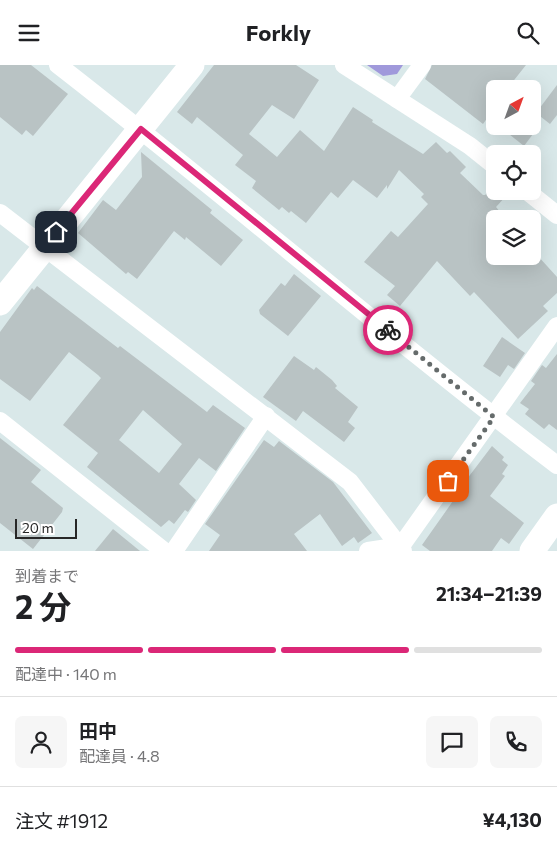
<!DOCTYPE html>
<html lang="ja">
<meta charset="utf-8">
<style>
:root{--surface:#fff;--page:#f6f6f6;--text:#202124;--muted:#757577;--line:#e0e0e0;--accent:#db2777}
body{margin:0;font-family:Commissioner,"Noto Sans JP",sans-serif;background:var(--page);color:var(--text);height:100vh;display:flex;flex-direction:column;font-size:19px;white-space:nowrap}
*{box-sizing:border-box;margin:0}
p{font-size:16px;color:var(--muted)}
.icon{flex:none;width:28px;height:28px;fill:none;stroke:currentColor;stroke-width:2;stroke-linecap:round;stroke-linejoin:round}
.map{position:relative;height:486px;overflow:hidden}
.panel{display:flex;flex-direction:column;background:var(--surface);flex:1}
.panel>*{flex:none}
.needle{width:32px;rotate:41deg}
.buttons{position:absolute;left:486px;top:15px;display:grid;gap:10px}
.buttons a{display:grid;place-items:center;width:55px;height:55px;border-radius:8px;background:var(--surface);box-shadow:0 5px 20px #0002;font-size:25px}
.scale{position:absolute;left:15px;bottom:12px;width:62px;box-sizing:border-box;padding-left:5px;border:2px solid #272727;border-top:0;font-size:14px;line-height:18px;white-space:nowrap;color:#272727;-webkit-text-stroke:4px #fff;paint-order:stroke}
.pin{position:absolute;display:grid;place-items:center;width:42px;height:42px;color:#fff;margin:-21px;border-radius:10px;box-shadow:0 2px 8px #0006}
.courier{position:absolute;display:grid;place-items:center;width:50px;height:50px;margin:-25px;border:4px solid #db2777;border-radius:50%;background:#fff;color:#222;box-shadow:0 1px 6px #0007}
.overview em{font-style:normal;font-weight:700}
.overview div{display:flex;flex-direction:column-reverse}
.overview{display:flex;align-items:center;justify-content:space-between;height:85px;padding:0 15px}
h1{font-size:32px;font-weight:700;line-height:38px}
.bar{display:grid;grid-template-columns:repeat(4,1fr);gap:8px 5px;align-content:center;height:60px;padding:0 15px}
.bar i{height:6px;border-radius:4px;background:var(--line)}
.bar .active{background:var(--accent)}
.bar p{grid-column:span 4}
.line{display:flex;align-items:center;gap:12px;padding:0 15px;border-top:1px solid var(--line)}
.line div{flex:1}
.round{display:grid;place-items:center;flex:none;width:52px;height:52px;border-radius:8px;background:var(--page)}
header{display:flex;justify-content:space-between;align-items:center;height:65px;padding:0 15px;background:var(--surface);font-size:22px;font-weight:700}
.map>svg:first-child{display:block}
.green{fill:#a099db}
.building{fill:#b9c3c4;fill-rule:evenodd}
.lines{fill:none;stroke-linecap:round;stroke-linejoin:round}
.street{stroke:#fff;stroke-width:18}
.secondary{stroke:#fff;stroke-width:25}
.done{stroke:#656b6b;stroke-width:5;stroke-dasharray:0 9}
.route{stroke:#db2777;stroke-width:6}
</style>
<header><svg class="icon" aria-label="menu" viewBox="0 0 24 24"><path d="M4 6h16M4 12h16M4 18h16"/></svg>Forkly<svg class="icon" aria-label="search" viewBox="0 0 24 24"><circle cx="10" cy="10" r="6"/><path d="M15 15l6 6"/></svg></header>
<div class="map">
<svg width="557" height="486" viewBox="0 0 557 486">
<rect width="100%" height="100%" fill="#d9e8e9"/>
<!-- green -->
<path class="green" d="M 367,0 L 403,0 L 397,9 L 383,11 Z"/>
<!-- building -->
<g class="building">
<path d="M 0,0 L 31,0 L 68,29 L 33,71 L 26,65 L 22,70 L 0,52 Z"/>
<path d="M 214,0 L 296,0 L 319,15 L 294,54 L 272,40 L 249,69 L 277,92 L 300,65 L 324,86 L 353,42 L 373,55 L 372,57 L 423,89 L 436,77 L 447,88 L 450,86 L 466,102 L 460,108 L 483,130 L 485,130 L 495,120 L 495,126 L 503,126 L 507,130 L 496,142 L 506,154 L 495,154 L 495,191 L 538,191 L 557,212 L 557,228 L 543,241 L 548,246 L 518,274 L 474,227 L 470,231 L 437,196 L 400,241 L 387,230 L 395,221 L 364,197 L 391,166 L 398,172 L 428,139 L 421,132 L 424,129 L 399,105 L 387,124 L 387,120 L 377,133 L 353,115 L 338,133 L 331,127 L 306,158 L 291,146 L 289,148 L 282,142 L 279,145 L 252,123 L 256,116 L 235,100 L 243,90 L 197,52 L 192,59 L 177,47 Z"/>
<path d="M 432,0 L 526,0 L 507,24 L 495,24 L 495,58 L 488,52 L 483,59 L 425,14 Z"/>
<path d="M 557,20 L 557,50 L 550,59 L 536,48 Z"/>
<path d="M 499,61 L 539,61 L 524,81 Z"/>
<path d="M 141,87 L 212,145 L 210,148 L 243,175 L 221,201 L 186,172 L 185,175 L 174,166 L 137,214 L 128,207 L 126,209 L 78,168 L 103,135 L 116,145 L 142,112 Z"/>
<path d="M 294,209 L 321,231 L 288,271 L 260,249 L 259,245 L 281,218 L 285,221 Z"/>
<path d="M 37,221 L 118,283 L 120,281 L 207,347 L 213,340 L 245,363 L 216,406 L 199,393 L 179,419 L 196,435 L 188,447 L 185,445 L 174,459 L 169,455 L 161,462 L 87,402 L 98,388 L 63,360 L 101,313 L 98,310 L 69,287 L 30,336 L 0,314 L 0,267 L 32,223 L 34,225 ZM 143,345 L 182,379 L 159,408 L 119,375 Z"/>
<path d="M 502,272 L 525,288 L 514,304 L 508,300 L 500,312 L 483,301 Z"/>
<path d="M 557,289 L 557,365 L 549,359 L 544,364 L 525,349 L 529,344 L 520,338 L 535,319 L 531,316 L 542,300 L 546,303 Z"/>
<path d="M 294,291 L 314,305 L 316,302 L 332,315 L 337,321 L 335,323 L 358,342 L 348,357 L 355,363 L 344,377 L 303,346 L 296,356 L 263,332 Z"/>
<path d="M 0,373 L 41,405 L 31,417 L 63,443 L 62,447 L 33,484 L 0,458 Z"/>
<path d="M 264,375 L 274,382 L 279,376 L 333,417 L 372,468 L 358,478 L 354,472 L 342,481 L 320,449 L 294,469 L 307,486 L 209,486 L 220,470 L 205,459 Z"/>
<path d="M 492,381 L 504,392 L 502,395 L 508,400 L 502,409 L 505,411 L 490,431 L 524,458 L 509,479 L 501,473 L 492,486 L 430,486 L 422,480 L 453,436 L 451,435 Z"/>
<path d="M 113,464 L 140,486 L 95,486 Z"/>
</g>
<g class="lines">
<!-- street -->
<g class="street">
<path d="M 58,0 C 227,131 387,271 557,400"/>
<path d="M 344,0 L 470,81 L 495,101"/>
<path d="M 397,34 L 422,0"/>
<path d="M 527,126 L 557,150"/>
<path d="M 0,148 L 350,417 L 403,486"/>
<path d="M 0,356 L 164,486"/>
<path d="M 174,486 L 266,351"/>
<path d="M 368,486 L 401,481 L 557,261"/>
</g>
<!-- secondary -->
<g class="secondary">
<path d="M 0,238 L 192,0"/>
<path d="M 532,486 L 557,451"/>
</g>
</g>
<g class="lines">
<!-- done -->
<path class="done" d="M 388,265 L 494,352 L 448,416"/>
<!-- route -->
<path class="route" d="M 56,167 L 141,64 L 388,265"/>
</g>
</svg>
<div class="buttons">
<a><svg class="needle" viewBox="-14 -14 28 28"><path d="M0-13l5 13h-10z" fill="#e53935"/><path d="M0 13l5-13h-10z" fill="#757577"/></svg></a>
<a><svg class="icon" aria-label="locate" viewBox="0 0 24 24"><circle cx="12" cy="12" r="6"/><path d="M12 2v4M12 18v4M2 12h4M18 12h4"/></svg></a>
<a><svg class="icon" aria-label="layers" viewBox="0 0 24 24"><path d="M12 4l9 5-9 5-9-5zM3 14l9 5 9-5"/></svg></a>
</div>
<div class="scale">20 m</div>
<div class="pin" style="left:448px;top:416px;background:#ea580c"><svg class="icon" aria-label="bag" viewBox="0 0 24 24"><path d="M5 8h14l-1 12H6zM9 8a3 3 0 0 1 6 0"/></svg></div>
<div class="pin" style="left:56px;top:167px;background:#1f2937"><svg class="icon" aria-label="home" viewBox="0 0 24 24"><path d="M3 11l9-7 9 7M6 9v11h12V9"/></svg></div>
<div class="courier" style="left:388px;top:265px"><svg class="icon" aria-label="bike" viewBox="0 0 24 24"><circle cx="6" cy="16" r="4"/><circle cx="18" cy="16" r="4"/><path d="M6 16l4-8h5l3 8M10 8l3 8H6M13 5h3"/></svg></div>
</div>
<section class="panel">
<div class="overview"><div><h1>2 分</h1><p>到着まで</p></div><em>21:34–21:39</em></div>
<div class="bar"><i class="active"></i><i class="active"></i><i class="active"></i><i></i><p>配達中 · 140 m</p></div>
<div class="line" style="height:90px"><a class="round"><svg class="icon" aria-label="person" viewBox="0 0 24 24"><circle cx="12" cy="8" r="4"/><path d="M4 21q1-7 8-7t8 7"/></svg></a><div><b>田中</b><p>配達員 · 4.8</p></div><a class="round"><svg class="icon" aria-label="chat" viewBox="0 0 24 24"><path d="M4 5h16v11H9l-5 4z"/></svg></a><a class="round"><svg class="icon" aria-label="phone" viewBox="0 0 24 24"><path d="M5 4h4l2 5-3 2q2 4 5 5l2-3 5 2v4C11 20 4 13 5 4z"/></svg></a></div>
<div class="line" style="height:65px"><div>注文 #1912</div><b>¥4,130</b></div>
</section>
